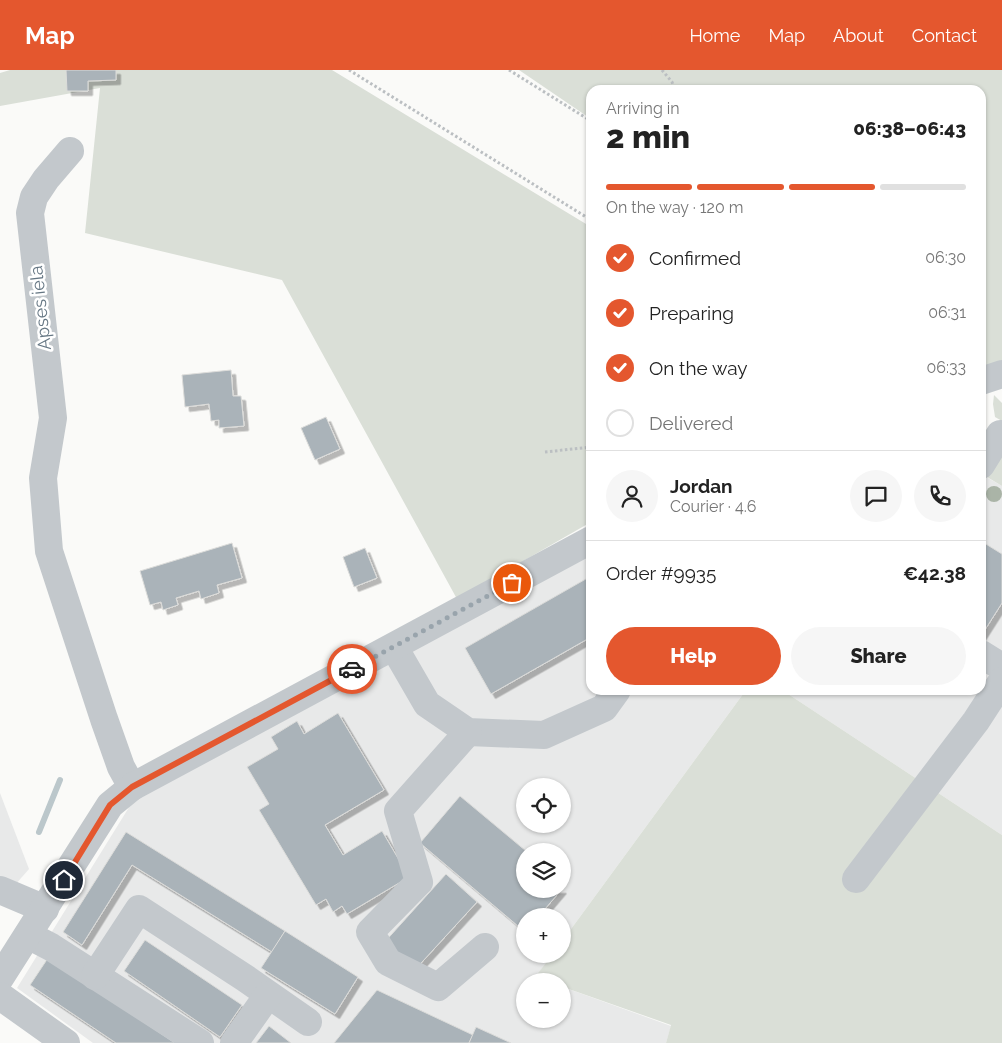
<!DOCTYPE html>
<meta charset="utf-8">
<style>
:root{--surface:#fff;--page:#f6f6f6;--text:#222;--muted:#767676;--line:#e0e0e0;--accent:#e4572e}
body{margin:0;font-family:Raleway,sans-serif;background:var(--page);color:var(--text);height:100vh;display:flex;flex-direction:column;font-size:19px;white-space:nowrap}
*{box-sizing:border-box;margin:0}
p{font-size:16px;color:var(--muted)}
.icon{flex:none;width:28px;height:28px;fill:none;stroke:currentColor;stroke-width:2;stroke-linecap:round;stroke-linejoin:round}
.map{position:relative;flex:1;overflow:hidden}
.side{position:absolute;left:586px;top:15px;width:400px;height:610px;display:flex;flex-direction:column;background:var(--surface);border-radius:15px;box-shadow:0 1px 4px #0004}
.side>*{flex:none}
.buttons{position:absolute;left:516px;top:708px;display:grid;gap:10px}
.buttons a{display:grid;place-items:center;width:55px;height:55px;border-radius:50%;background:var(--surface);box-shadow:0 1px 4px #0004;font-size:25px}
.pin{position:absolute;display:grid;place-items:center;width:42px;height:42px;color:#fff;margin:-21px;border:2px solid #fff;border-radius:50%;box-shadow:0 1px 5px #0007}
.courier{position:absolute;display:grid;place-items:center;width:50px;height:50px;margin:-25px;border:4px solid #e4572e;border-radius:50%;background:#fff;color:#222;box-shadow:0 1px 6px #0007}
.head em{font-style:normal;font-weight:800}
.head div{display:flex;flex-direction:column-reverse}
.head{display:flex;align-items:center;justify-content:space-between;height:85px;padding:0 20px}
h1{font-size:32px;font-weight:800;line-height:38px}
.bar{display:grid;grid-template-columns:repeat(4,1fr);gap:8px 5px;align-content:center;height:60px;padding:0 20px}
.bar i{height:6px;border-radius:4px;background:var(--line)}
.bar .current{background:var(--accent)}
.bar p{grid-column:span 4}
.line{display:flex;align-items:center;gap:12px;padding:0 20px;border-top:1px solid var(--line)}
.line div{flex:1}
.round{display:grid;place-items:center;flex:none;width:52px;height:52px;border-radius:26px;background:var(--page)}
ol{padding:0 20px;list-style:none}
li{display:flex;align-items:center;gap:15px;height:55px}
li p{margin-inline-start:auto}
li .icon{padding:5px;border-radius:50%;background:var(--accent);color:#fff;stroke-width:4}
li:last-child{color:var(--muted)}
li i{width:28px;height:28px;border:2px solid var(--line);border-radius:50%}
.action{display:flex;gap:10px;margin-top:auto;padding:10px 20px}
.action a{flex:1;height:58px;border-radius:30px;background:var(--accent);color:#fff;font-size:20px;font-weight:800;line-height:58px;text-align:center}
.action a+a{background:var(--page);color:var(--text)}
header{display:flex;align-items:center;gap:30px;box-sizing:border-box;height:70px;padding:0 25px;background:var(--accent);color:#fff}
header strong{font-size:24px}
nav{display:flex;gap:28px;margin-inline-start:auto;font-size:18px}
.map>svg:first-child{display:block}
.built{fill:#e8e9e9;fill-rule:evenodd}
.green{fill:#dadfd7}
.lines{fill:none;stroke-linecap:round;stroke-linejoin:round}
.stream{stroke:#bbc7cb;stroke-width:6}
.building{fill:#aab3b9;stroke:#dcdcda;filter:url(#shadow)}
.path{stroke:#bbbfc2;stroke-width:3;stroke-dasharray:2.5 2.5;stroke-linecap:butt}
.minor{stroke:#c3c8cc;stroke-width:28}
.tree{fill:#aab4a7}
.done{stroke:#99a4ac;stroke-width:5;stroke-dasharray:0 9}
.route{stroke:#e4572e;stroke-width:6}
.labels{text-anchor:middle;dominant-baseline:central;stroke-width:5;stroke-linejoin:round;paint-order:stroke}
.street-label{font-size:18px;fill:#657683;stroke:#fff}
</style>
<header>
<strong>Map</strong>
<nav><a>Home</a><a>Map</a><a>About</a><a>Contact</a></nav>
</header>
<div class="map">
<svg width="1002" height="973" viewBox="0 0 1002 973">
<defs>
<filter id="shadow"><feDropShadow dx="4.5" dy="4.5" stdDeviation="0" flood-color="#0004"/></filter>
</defs>
<rect width="100%" height="100%" fill="#fafaf8"/>
<!-- built -->
<g class="built">
<path d="M 981,404 L 1002,416 L 1002,765 L 782,620 L 981,620 Z"/>
<path d="M 591,483 L 591,620 L 746,620 L 563,870 L 562,846 L 525,846 L 525,884 L 553,884 L 536,907 L 547,911 L 525,911 L 525,949 L 562,949 L 563,917 L 671,956 L 666,973 L 93,973 L 17,918 L 136,726 ZM 525,716 L 562,716 L 562,754 L 525,754 ZM 525,781 L 562,781 L 562,819 L 525,819 Z"/>
<path d="M 0,723 L 29,799 L 0,832 Z"/>
</g>
<!-- green -->
<g class="green">
<path d="M 10,0 L 332,0 L 591,157 L 591,452 L 457,529 L 282,210 L 85,163 L 100,18 L 0,36 L 0,3 Z"/>
<path d="M 519,0 L 1002,0 L 1002,292 L 981,299 L 981,20 L 591,20 L 591,49 Z"/>
<path d="M 994,325 L 1002,333 L 1002,351 L 995,347 L 993,334 Z"/>
<path d="M 1002,381 L 1002,416 L 982,404 Z"/>
<path d="M 746,620 L 782,620 L 1002,765 L 1002,973 L 666,973 L 671,955 L 563,917 L 562,911 L 547,911 L 535,907 L 553,884 L 562,884 L 563,870 Z"/>
</g>
<g class="lines">
<!-- stream -->
<path class="stream" d="M 39,762 L 60,710"/>
</g>
<!-- building -->
<g class="building">
<path d="M 66,0 L 116,0 L 116,10 L 88,11 L 88,21 L 67,21 Z"/>
<path d="M 231,300 L 233,326 L 241,326 L 244,356 L 219,358 L 219,350 L 211,351 L 209,334 L 185,337 L 182,305 Z"/>
<path d="M 326,347 L 340,379 L 315,390 L 301,358 Z"/>
<path d="M 981,471 L 1002,484 L 1002,533 L 981,566 Z"/>
<path d="M 232,473 L 242,508 L 217,515 L 219,523 L 201,529 L 199,521 L 176,528 L 178,535 L 163,540 L 161,532 L 150,535 L 140,501 Z"/>
<path d="M 365,478 L 377,508 L 354,517 L 343,487 Z"/>
<path d="M 591,506 L 591,567 L 491,624 L 465,578 Z"/>
<path d="M 338,643 L 384,720 L 325,755 L 343,785 L 382,761 L 409,807 L 347,844 L 342,836 L 333,842 L 326,829 L 316,835 L 259,740 L 269,734 L 247,697 L 278,679 L 271,667 L 297,651 L 304,664 Z"/>
<path d="M 460,726 L 526,781 L 525,819 L 562,819 L 539,846 L 525,846 L 525,862 L 420,773 Z"/>
<path d="M 126,762 L 285,861 L 272,882 L 132,795 L 82,875 L 63,862 Z"/>
<path d="M 446,804 L 477,832 L 412,903 L 382,875 Z"/>
<path d="M 285,861 L 358,907 L 335,944 L 261,898 Z"/>
<path d="M 145,870 L 242,935 L 220,967 L 124,901 Z"/>
<path d="M 48,888 L 175,973 L 116,973 L 30,915 Z"/>
<path d="M 377,920 L 473,965 L 469,973 L 334,973 Z"/>
<path d="M 269,956 L 291,973 L 256,973 Z"/>
<path d="M 476,957 L 511,973 L 469,973 Z"/>
</g>
<g class="lines">
<!-- path -->
<g class="path">
<path d="M 349,0 L 591,150"/>
<path d="M 509,0 L 591,51"/>
<path d="M 662,0 L 672,12 L 675,20"/>
<path d="M 545,382 L 591,377"/>
</g>
<!-- minor -->
<g class="minor">
<path d="M 70,81 L 46,109 L 34,127 L 30,143 L 53,348 L 43,408 L 49,481 L 104,649 L 121,697 L 132,717"/>
<path d="M 981,311 L 1002,304"/>
<path d="M 981,395 L 1000,364"/>
<path d="M 394,577 L 427,634 L 468,662 L 544,665 L 604,638 L 617,620"/>
<path d="M 981,584 L 1002,597"/>
<path d="M 468,662 L 398,741 L 419,812 L 370,862 L 388,892 L 438,917 L 485,877"/>
<path d="M 856,809 L 976,651 L 1002,611"/>
<path d="M 0,820 L 45,839"/>
<path d="M 28,865 L 51,877 L 200,973"/>
<path d="M 95,906 L 139,839 L 245,908 L 308,952"/>
<path d="M 0,908 L 110,735 L 132,717 L 591,470"/>
<path d="M 0,926 L 66,973"/>
<path d="M 234,973 L 268,925"/>
</g>
</g>
<!-- trees -->
<circle class="tree" cx="994" cy="424" r="8"/>
<g class="lines">
<!-- done -->
<path class="done" d="M 352,599 L 512,513"/>
<!-- route -->
<path class="route" d="M 64,810 L 110,735 L 132,717 L 352,599"/>
</g>
<g class="labels">
<!-- street labels -->
<g class="street-label">
<text transform="translate(40 238) rotate(-96)">Apses iela</text>
</g>
</g>
</svg>
<div class="buttons">
<a><svg class="icon" aria-label="locate" viewBox="0 0 24 24"><circle cx="12" cy="12" r="6"/><path d="M12 2v4M12 18v4M2 12h4M18 12h4"/></svg></a>
<a><svg class="icon" aria-label="layers" viewBox="0 0 24 24"><path d="M12 4l9 5-9 5-9-5zM3 14l9 5 9-5"/></svg></a>
<a>+</a>
<a>−</a>
</div>
<div class="pin" style="left:512px;top:513px;background:#ea580c"><svg class="icon" aria-label="bag" viewBox="0 0 24 24"><path d="M5 8h14l-1 12H6zM9 8a3 3 0 0 1 6 0"/></svg></div>
<div class="pin" style="left:64px;top:810px;background:#1f2937"><svg class="icon" aria-label="home" viewBox="0 0 24 24"><path d="M3 11l9-7 9 7M6 9v11h12V9"/></svg></div>
<div class="courier" style="left:352px;top:599px"><svg class="icon" aria-label="car" viewBox="0 0 24 24"><path d="M5 17H2v-5l4-1 3-4h7l3 4 3 1v5h-3M9 17h6M6 11h13"/><circle cx="7" cy="17" r="2"/><circle cx="17" cy="17" r="2"/></svg></div>
<section class="side">
<div class="head"><div><h1>2 min</h1><p>Arriving in</p></div><em>06:38–06:43</em></div>
<div class="bar"><i class="current"></i><i class="current"></i><i class="current"></i><i></i><p>On the way · 120 m</p></div>
<ol>
<li><svg class="icon" aria-label="check" viewBox="0 0 24 24"><path d="M5 12l5 5 9-10"/></svg>Confirmed<p>06:30</p></li>
<li><svg class="icon" aria-label="check" viewBox="0 0 24 24"><path d="M5 12l5 5 9-10"/></svg>Preparing<p>06:31</p></li>
<li><svg class="icon" aria-label="check" viewBox="0 0 24 24"><path d="M5 12l5 5 9-10"/></svg>On the way<p>06:33</p></li>
<li><i></i>Delivered</li>
</ol>
<div class="line" style="height:90px"><a class="round"><svg class="icon" aria-label="person" viewBox="0 0 24 24"><circle cx="12" cy="8" r="4"/><path d="M4 21q1-7 8-7t8 7"/></svg></a><div><b>Jordan</b><p>Courier · 4.6</p></div><a class="round"><svg class="icon" aria-label="chat" viewBox="0 0 24 24"><path d="M4 5h16v11H9l-5 4z"/></svg></a><a class="round"><svg class="icon" aria-label="phone" viewBox="0 0 24 24"><path d="M5 4h4l2 5-3 2q2 4 5 5l2-3 5 2v4C11 20 4 13 5 4z"/></svg></a></div>
<div class="line" style="height:65px"><div>Order #9935</div><b>€42.38</b></div>
<div class="action"><a>Help</a><a>Share</a></div>
</section>
</div>
